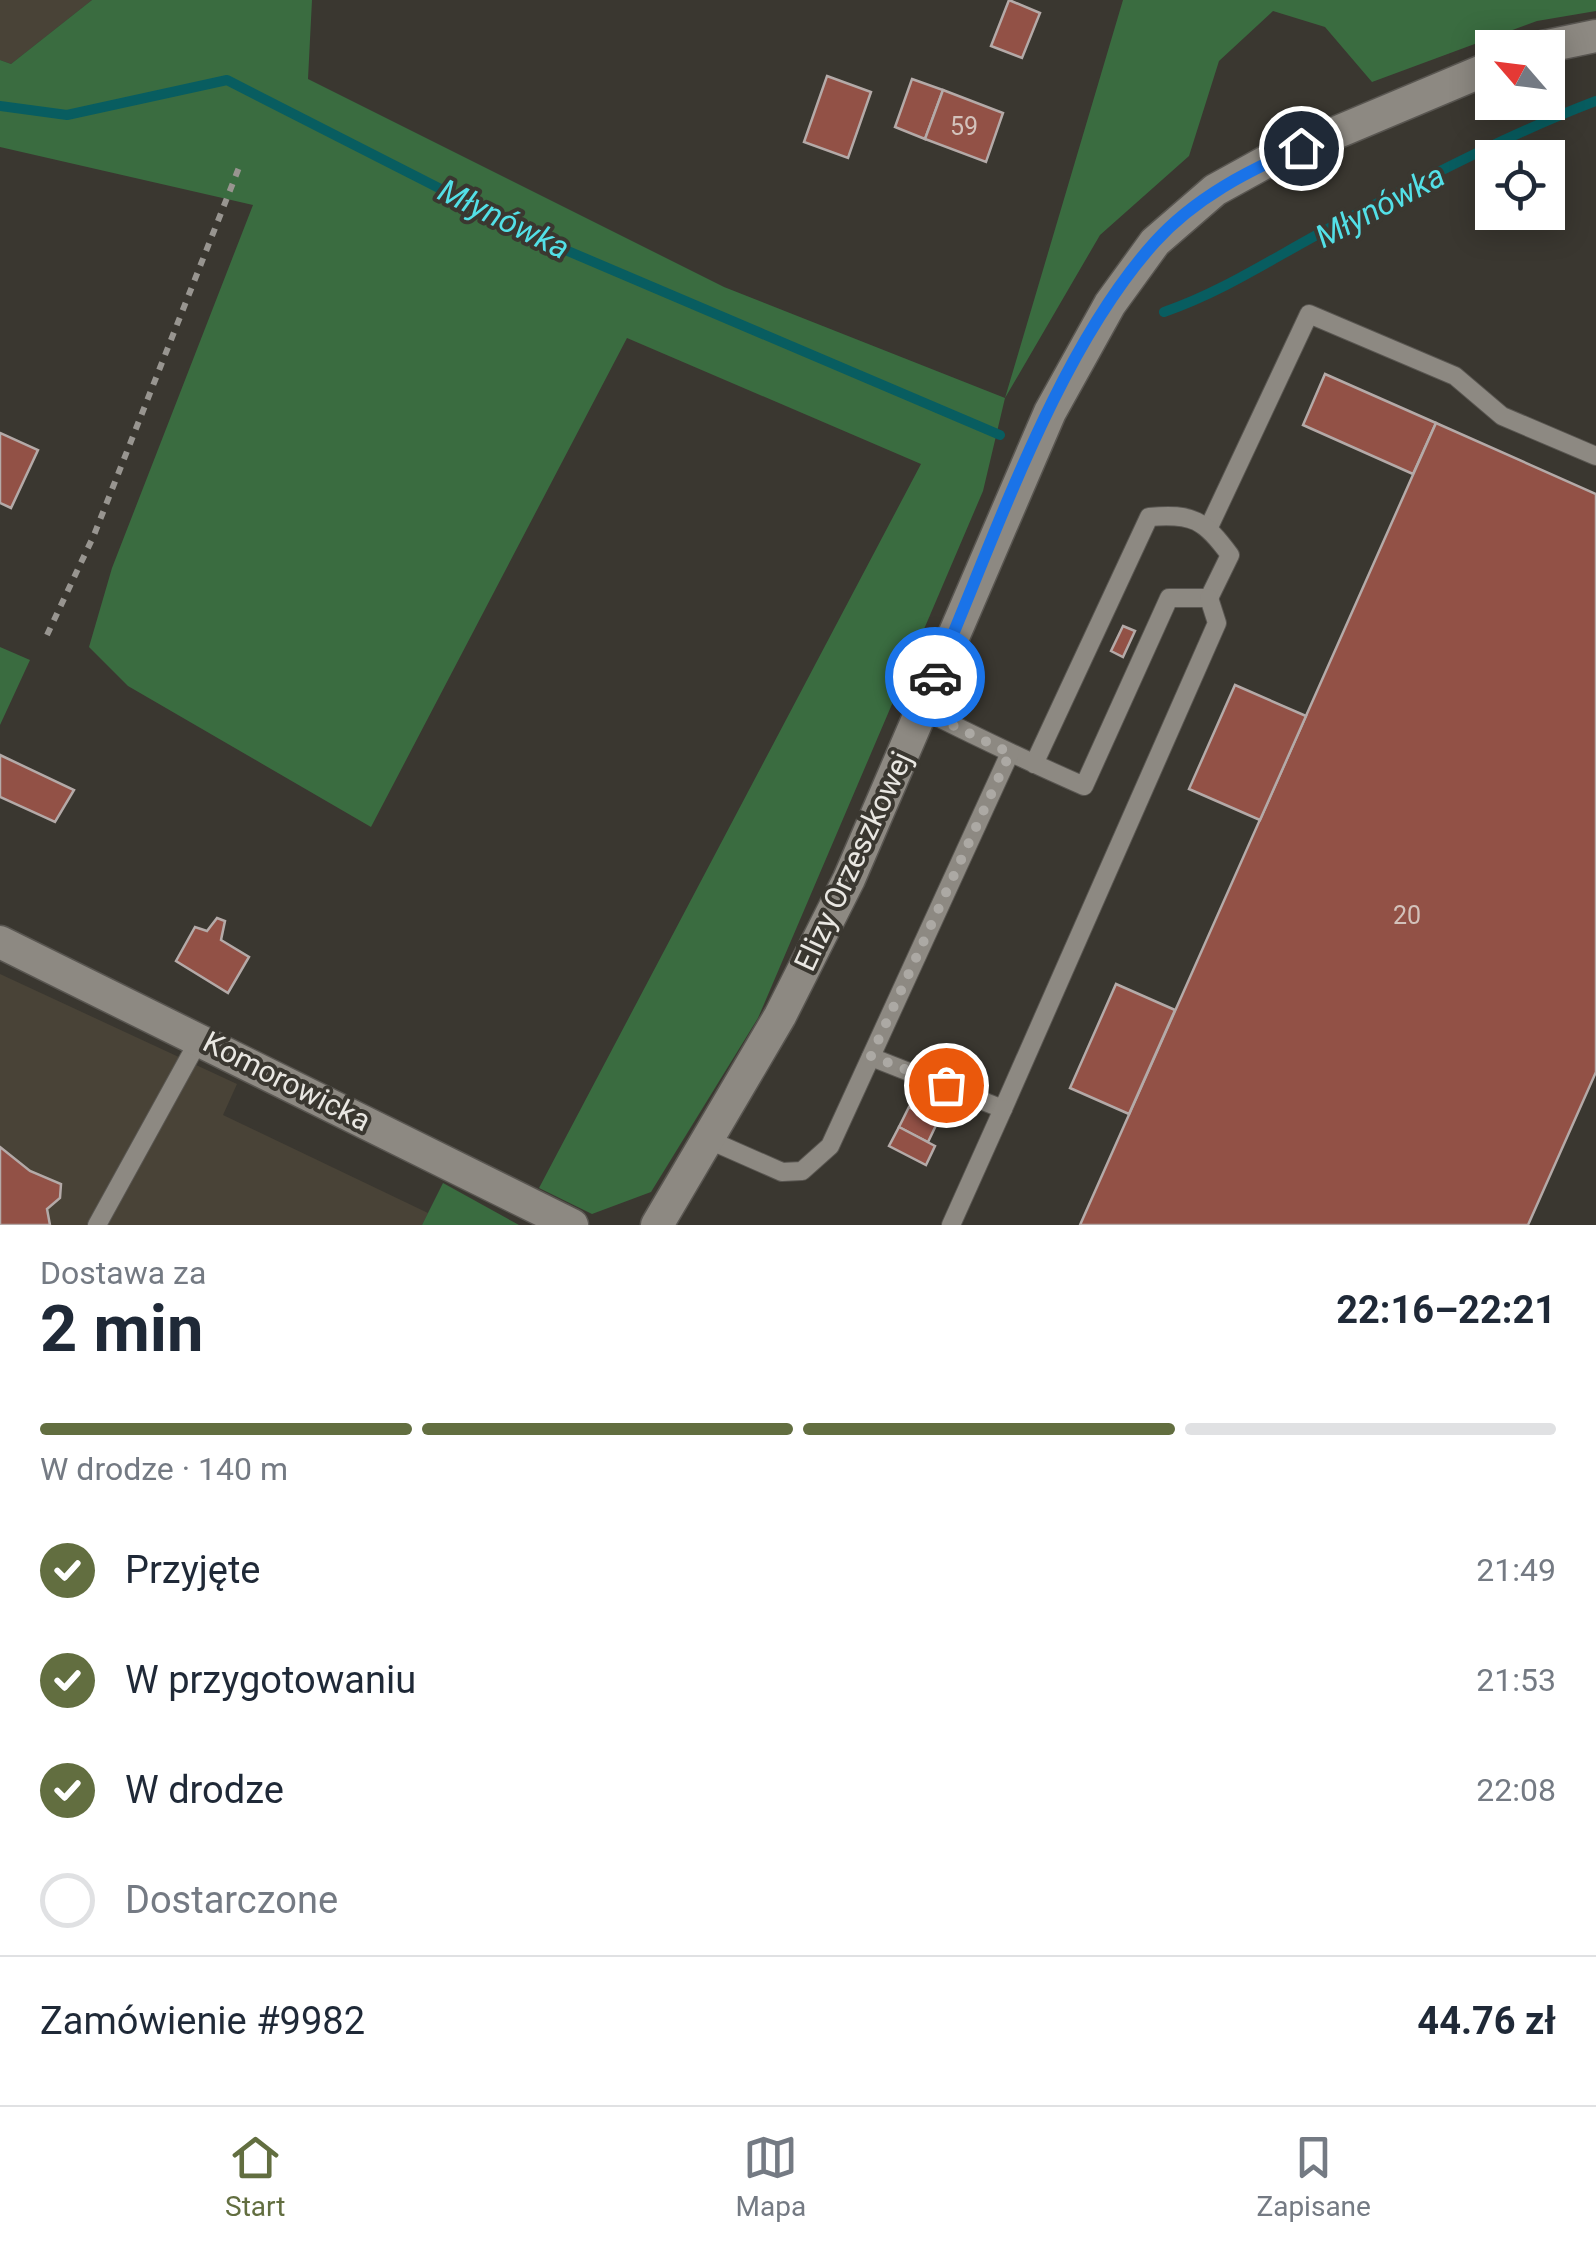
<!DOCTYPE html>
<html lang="pl">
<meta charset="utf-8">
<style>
:root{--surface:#fff;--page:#f2f2f3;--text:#1f2937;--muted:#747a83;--line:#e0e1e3;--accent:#626e40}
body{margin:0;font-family:Roboto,sans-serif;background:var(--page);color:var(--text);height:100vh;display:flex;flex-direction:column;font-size:38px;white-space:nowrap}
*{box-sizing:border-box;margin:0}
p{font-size:32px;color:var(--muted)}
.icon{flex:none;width:55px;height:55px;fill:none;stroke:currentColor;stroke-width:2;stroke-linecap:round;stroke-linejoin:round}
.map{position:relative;height:1225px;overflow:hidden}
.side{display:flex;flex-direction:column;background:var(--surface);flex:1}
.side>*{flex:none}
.needle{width:65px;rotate:298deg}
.controls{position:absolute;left:1475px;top:30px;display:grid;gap:20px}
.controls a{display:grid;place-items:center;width:90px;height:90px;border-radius:0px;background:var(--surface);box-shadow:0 5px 25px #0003;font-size:50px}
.pin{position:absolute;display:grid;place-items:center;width:85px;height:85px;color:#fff;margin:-42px;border:5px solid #fff;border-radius:50%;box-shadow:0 2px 10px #0007}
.courier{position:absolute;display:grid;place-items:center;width:100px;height:100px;margin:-50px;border:8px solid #1a73e8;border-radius:50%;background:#fff;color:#222;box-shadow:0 2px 12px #0007}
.overview em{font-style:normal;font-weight:700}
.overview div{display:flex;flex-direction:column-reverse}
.overview{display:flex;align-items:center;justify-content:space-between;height:170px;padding:0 40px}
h1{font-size:65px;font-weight:700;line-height:75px}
.bar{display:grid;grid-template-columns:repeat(4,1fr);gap:15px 10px;align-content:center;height:120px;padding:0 40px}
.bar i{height:12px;border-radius:8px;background:var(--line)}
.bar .selected{background:var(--accent)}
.bar p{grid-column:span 4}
.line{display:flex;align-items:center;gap:25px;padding:0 40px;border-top:2px solid var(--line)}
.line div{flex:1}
ol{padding:0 40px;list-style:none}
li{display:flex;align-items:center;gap:30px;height:110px}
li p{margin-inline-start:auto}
li .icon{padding:10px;border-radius:50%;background:var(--accent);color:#fff;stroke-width:4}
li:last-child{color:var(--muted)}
li i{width:55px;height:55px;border:5px solid var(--line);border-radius:50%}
.menu{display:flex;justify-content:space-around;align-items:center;height:140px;border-top:2px solid var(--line);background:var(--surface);font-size:28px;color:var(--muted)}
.menu a{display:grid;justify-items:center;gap:5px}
.menu .selected{color:var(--accent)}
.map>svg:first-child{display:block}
.built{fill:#494337}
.green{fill:#3a6c40}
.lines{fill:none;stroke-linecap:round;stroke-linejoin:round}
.stream{stroke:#085d60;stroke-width:10}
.building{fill:#925146;stroke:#b4aaa8;stroke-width:2.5}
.lane-casing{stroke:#595651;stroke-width:20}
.street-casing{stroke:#595651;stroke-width:35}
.path{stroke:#989590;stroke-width:6;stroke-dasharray:8 8;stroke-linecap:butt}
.lane{stroke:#8d8982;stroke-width:18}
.street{stroke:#8d8982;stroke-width:32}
.done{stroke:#aca9a4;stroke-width:10;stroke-dasharray:0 18}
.route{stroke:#1a73e8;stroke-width:12}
.labels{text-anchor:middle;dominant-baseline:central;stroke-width:8;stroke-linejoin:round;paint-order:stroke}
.number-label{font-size:25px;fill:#d3c2bb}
.street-label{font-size:30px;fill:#e9e7e2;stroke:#3a3730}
.water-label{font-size:32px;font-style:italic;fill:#53e0e7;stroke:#3a3730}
</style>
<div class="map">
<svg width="1596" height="1225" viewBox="0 0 1596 1225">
<rect width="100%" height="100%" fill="#3a3730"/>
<!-- built -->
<g class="built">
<path d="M 0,0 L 92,0 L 11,64 L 0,60 Z"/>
<path d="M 0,974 L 237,1084 L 223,1115 L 428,1213 L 422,1225 L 0,1225 Z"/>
</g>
<!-- green -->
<g class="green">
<path d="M 92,0 L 312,0 L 308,79 L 724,287 L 1005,398 L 1123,0 L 1596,0 L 1596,11 L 1537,21 L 1372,82 L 1325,27 L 1273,11 L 1219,61 L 1189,156 L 1100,235 L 1005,398 L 983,491 L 758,1018 L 651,1192 L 592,1214 L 539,1188 L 921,464 L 627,338 L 371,827 L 128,686 L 89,647 L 112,568 L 253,205 L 0,147 L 0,60 L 11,64 Z"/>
<path d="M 0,647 L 30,660 L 0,725 Z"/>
<path d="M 443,1183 L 519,1225 L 422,1225 Z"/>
</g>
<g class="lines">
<!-- stream -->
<g class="stream">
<path d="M 0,106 L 67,115 L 227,80 L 535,237 L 1000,435"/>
<path d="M 1164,312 C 1228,290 1282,252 1341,222 C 1424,179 1509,134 1596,101"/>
</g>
</g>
<!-- building -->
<g class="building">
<path d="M 1009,0 L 1040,13 L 1022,58 L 991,46 Z"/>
<path d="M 827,76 L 871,92 L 848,158 L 804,142 Z"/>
<path d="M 912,79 L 943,90 L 925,139 L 895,127 Z"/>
<path d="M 943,90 L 1003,113 L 986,162 L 925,139 Z"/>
<path d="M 1325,374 L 1436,423 L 1413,474 L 1303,425 Z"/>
<path d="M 1436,423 L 1596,494 L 1596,1072 L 1528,1225 L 1080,1225 Z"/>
<path d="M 0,433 L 38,450 L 11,508 L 0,503 Z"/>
<path d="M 1123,626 L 1135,631 L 1123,657 L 1111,651 Z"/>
<path d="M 1235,685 L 1306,716 L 1260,820 L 1189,789 Z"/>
<path d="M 0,755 L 74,790 L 55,822 L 0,797 Z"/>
<path d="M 217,918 L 225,921 L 221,940 L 249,957 L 228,993 L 176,961 L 195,927 L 207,931 Z"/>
<path d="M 1116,984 L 1175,1010 L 1129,1114 L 1070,1088 Z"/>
<path d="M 909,1107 L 938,1121 L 928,1142 L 899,1127 Z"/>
<path d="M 899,1127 L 935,1146 L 926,1165 L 889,1146 Z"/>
<path d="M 0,1147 L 30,1171 L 61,1184 L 60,1198 L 47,1209 L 50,1225 L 0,1225 Z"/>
</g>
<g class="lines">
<defs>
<g id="lane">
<path d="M 1209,527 L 1309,314 L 1455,376 L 1502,416 L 1596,456"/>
<path d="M 921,709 C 975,736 1029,762 1084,786 L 1169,598 L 1209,598 L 1230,555 C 1204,520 1193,513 1149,517 L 1034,764"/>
<path d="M 871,1057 L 1003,1109 L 1217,623 L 1209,598"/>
<path d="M 707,1139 L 782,1172 L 802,1171 L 830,1146 L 1010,753"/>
<path d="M 97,1225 L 200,1038"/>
<path d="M 951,1225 L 1003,1109"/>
</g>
<g id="street">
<path d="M 1538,48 L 1596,36"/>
<path d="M 0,942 L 572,1225"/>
<path d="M 657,1225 L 780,1016 L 849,879 L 1050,412 L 1110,304 L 1155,242 L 1215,190 L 1264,163 L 1492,67"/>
</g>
</defs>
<!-- lane casing -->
<use href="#lane" class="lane-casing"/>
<!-- street casing -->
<use href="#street" class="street-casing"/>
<!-- path -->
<path class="path" d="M 47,635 L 94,535 L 240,165"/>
<!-- lane -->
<use href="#lane" class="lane"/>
<!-- street -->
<use href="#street" class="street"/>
</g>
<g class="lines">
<!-- done -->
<path class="done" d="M 935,677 L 921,710 L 1010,753 L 871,1056 L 946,1085"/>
<!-- route -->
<path class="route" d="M 935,677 C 994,541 1055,353 1155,242 C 1195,198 1247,171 1301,148"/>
</g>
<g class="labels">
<!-- number labels -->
<g class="number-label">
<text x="964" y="126">59</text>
<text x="1407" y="915">20</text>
</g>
<!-- street labels -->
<g class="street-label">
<text transform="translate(853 861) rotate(-65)">Elizy Orzeszkowej</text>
<text transform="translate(287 1081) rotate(27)">Komorowicka</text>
</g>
<!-- water labels -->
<g class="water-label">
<text transform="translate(1380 206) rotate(-28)">Młynówka</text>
<text transform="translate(504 219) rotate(26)">Młynówka</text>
</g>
</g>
</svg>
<div class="controls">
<a><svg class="needle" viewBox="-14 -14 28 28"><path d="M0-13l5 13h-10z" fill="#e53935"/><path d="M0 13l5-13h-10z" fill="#747a83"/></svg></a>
<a><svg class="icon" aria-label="locate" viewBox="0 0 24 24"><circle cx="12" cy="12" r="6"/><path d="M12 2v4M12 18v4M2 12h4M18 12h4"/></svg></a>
</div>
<div class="pin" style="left:946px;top:1085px;background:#ea580c"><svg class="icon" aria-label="bag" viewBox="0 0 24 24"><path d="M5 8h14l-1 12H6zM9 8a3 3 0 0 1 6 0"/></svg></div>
<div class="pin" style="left:1301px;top:148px;background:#1f2937"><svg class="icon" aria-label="home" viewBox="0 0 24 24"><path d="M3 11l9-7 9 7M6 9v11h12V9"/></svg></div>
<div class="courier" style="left:935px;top:677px"><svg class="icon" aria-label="car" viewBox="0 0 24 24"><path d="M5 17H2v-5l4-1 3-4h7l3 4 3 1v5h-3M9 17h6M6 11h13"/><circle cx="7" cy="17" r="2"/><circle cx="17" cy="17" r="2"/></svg></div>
</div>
<section class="side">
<div class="overview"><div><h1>2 min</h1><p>Dostawa za</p></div><em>22:16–22:21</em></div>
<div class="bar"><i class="selected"></i><i class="selected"></i><i class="selected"></i><i></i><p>W drodze · 140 m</p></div>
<ol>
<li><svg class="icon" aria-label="check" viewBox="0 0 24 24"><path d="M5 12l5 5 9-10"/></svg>Przyjęte<p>21:49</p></li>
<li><svg class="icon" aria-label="check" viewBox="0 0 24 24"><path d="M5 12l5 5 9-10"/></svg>W przygotowaniu<p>21:53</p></li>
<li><svg class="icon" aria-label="check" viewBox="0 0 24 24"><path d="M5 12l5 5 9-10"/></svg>W drodze<p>22:08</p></li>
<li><i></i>Dostarczone</li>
</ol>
<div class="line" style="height:130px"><div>Zamówienie #9982</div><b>44.76 zł</b></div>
</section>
<nav class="menu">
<a class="selected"><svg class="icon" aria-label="home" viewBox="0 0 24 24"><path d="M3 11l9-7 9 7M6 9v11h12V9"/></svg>Start</a>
<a><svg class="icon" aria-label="map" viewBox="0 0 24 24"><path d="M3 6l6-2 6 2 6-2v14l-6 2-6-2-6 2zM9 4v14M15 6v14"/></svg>Mapa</a>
<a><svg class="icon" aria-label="saved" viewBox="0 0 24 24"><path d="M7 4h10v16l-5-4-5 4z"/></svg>Zapisane</a>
</nav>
